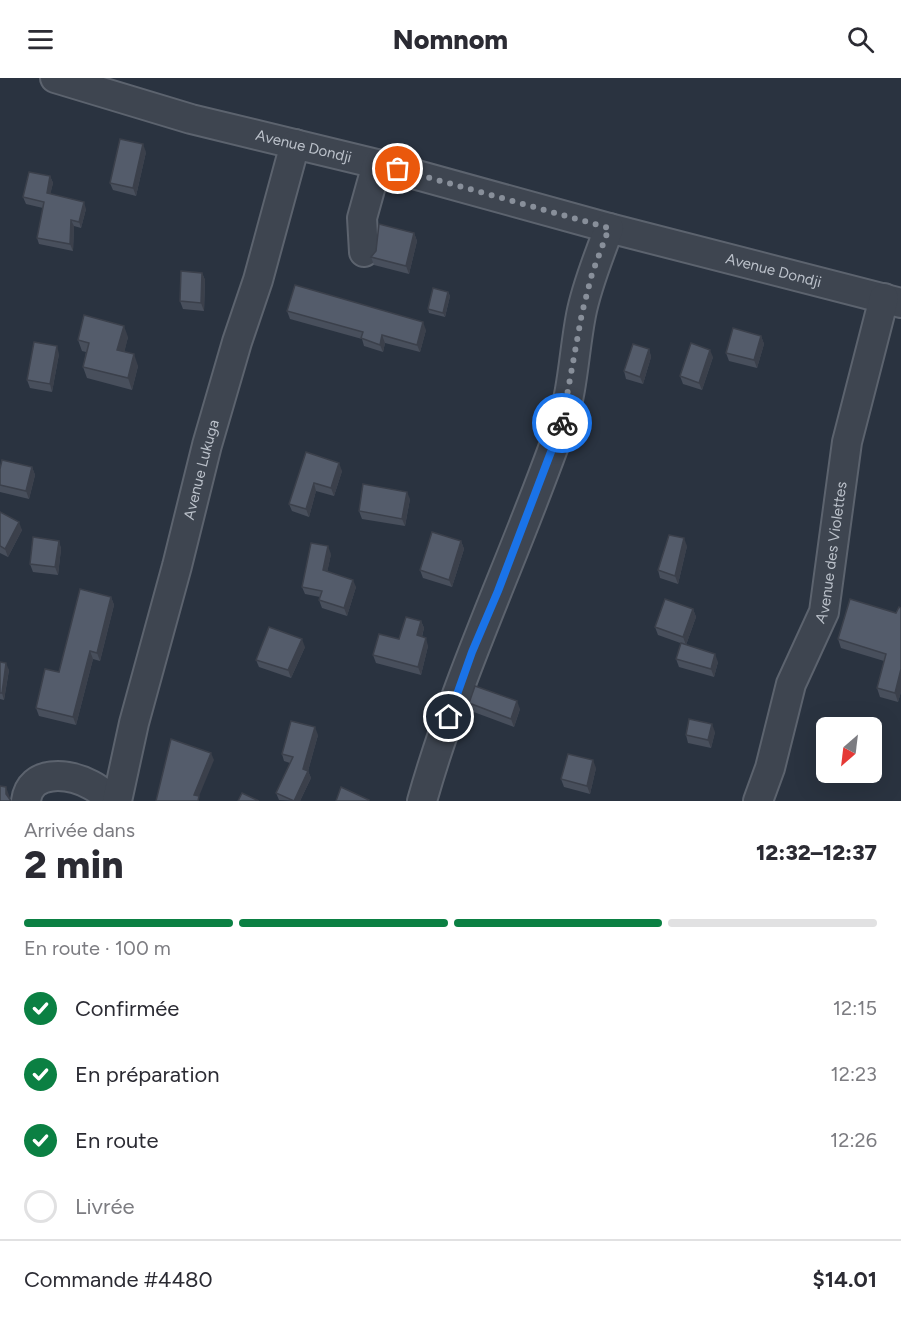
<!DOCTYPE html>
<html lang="fr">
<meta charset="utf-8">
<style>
:root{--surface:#fff;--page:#f7f7f7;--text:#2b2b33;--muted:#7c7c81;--line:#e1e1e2;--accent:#0b8043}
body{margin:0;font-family:Figtree,sans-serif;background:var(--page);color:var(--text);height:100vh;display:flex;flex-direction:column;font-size:22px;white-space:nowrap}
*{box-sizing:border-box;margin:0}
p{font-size:20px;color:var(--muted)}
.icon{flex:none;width:33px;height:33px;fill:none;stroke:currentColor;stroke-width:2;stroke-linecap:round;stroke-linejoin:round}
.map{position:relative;height:723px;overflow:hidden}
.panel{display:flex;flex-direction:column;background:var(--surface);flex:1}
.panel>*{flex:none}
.needle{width:39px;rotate:208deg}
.controls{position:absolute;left:816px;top:639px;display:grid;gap:12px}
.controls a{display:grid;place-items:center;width:66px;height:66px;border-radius:9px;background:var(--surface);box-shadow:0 6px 24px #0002;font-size:30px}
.pin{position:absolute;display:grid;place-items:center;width:51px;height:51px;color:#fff;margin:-26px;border:3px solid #fff;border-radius:50%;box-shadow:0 2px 6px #0007}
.courier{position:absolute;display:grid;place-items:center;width:60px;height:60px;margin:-30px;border:4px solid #1a73e8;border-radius:50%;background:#fff;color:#222;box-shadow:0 2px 8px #0007}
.summary em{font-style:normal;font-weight:800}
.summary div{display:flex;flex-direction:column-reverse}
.summary{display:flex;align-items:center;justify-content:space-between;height:102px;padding:0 24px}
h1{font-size:39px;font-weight:800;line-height:45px}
.bar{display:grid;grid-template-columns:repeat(4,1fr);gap:9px 6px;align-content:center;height:72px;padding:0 24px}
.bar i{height:8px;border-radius:4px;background:var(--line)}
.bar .current{background:var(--accent)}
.bar p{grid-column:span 4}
.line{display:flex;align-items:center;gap:15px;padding:0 24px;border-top:2px solid var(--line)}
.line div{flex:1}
ol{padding:0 24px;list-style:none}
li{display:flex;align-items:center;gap:18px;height:66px}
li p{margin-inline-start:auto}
li .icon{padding:6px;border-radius:50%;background:var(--accent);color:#fff;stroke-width:4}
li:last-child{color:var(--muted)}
li i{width:33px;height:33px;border:3px solid var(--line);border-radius:50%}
header{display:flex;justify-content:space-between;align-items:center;height:78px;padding:0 24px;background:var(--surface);font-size:27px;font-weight:800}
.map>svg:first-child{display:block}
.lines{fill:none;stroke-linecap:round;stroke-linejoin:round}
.minor-casing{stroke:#5c636e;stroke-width:32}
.minor{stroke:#3e4550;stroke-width:28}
.wall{fill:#484f5c}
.shaded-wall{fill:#3b404b}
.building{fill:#545c6b;stroke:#3b404b;stroke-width:1.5}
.done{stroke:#888f9a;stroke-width:6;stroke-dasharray:0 10.8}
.route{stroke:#1a73e8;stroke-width:8}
.labels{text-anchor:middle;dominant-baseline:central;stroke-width:4.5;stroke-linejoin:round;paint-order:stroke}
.street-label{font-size:15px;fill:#bbc1ca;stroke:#232a36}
</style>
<header><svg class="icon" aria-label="menu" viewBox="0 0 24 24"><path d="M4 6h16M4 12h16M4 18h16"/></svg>Nomnom<svg class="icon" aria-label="search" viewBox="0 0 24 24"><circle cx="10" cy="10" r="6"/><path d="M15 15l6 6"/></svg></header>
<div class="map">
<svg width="901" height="723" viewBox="0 0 901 723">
<rect width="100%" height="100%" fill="#2a3340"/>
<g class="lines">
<defs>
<g id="minor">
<path id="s1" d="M 55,0 L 191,41 L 377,86 L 609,150 L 901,225"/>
<path d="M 364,174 L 362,140 L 377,86"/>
<path d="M 26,723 C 30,691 68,695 91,707 C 99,711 107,718 114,723"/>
<path id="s2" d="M 117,723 L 134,645 L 177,488 L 207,367 L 237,264 L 258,202 L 295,66"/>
<path d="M 422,723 C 458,595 517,474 561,348 C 573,313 574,273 581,237 C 587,206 599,179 609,150"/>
<path id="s3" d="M 758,723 L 770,690 L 791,606 L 824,534 L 847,364 L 884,220"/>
</g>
</defs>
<!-- minor casing -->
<use href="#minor" class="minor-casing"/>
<!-- minor -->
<use href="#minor" class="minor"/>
</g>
<!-- wall -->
<g class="wall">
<path d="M 146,74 L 136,118 L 113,112 L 110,105 Z"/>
<path d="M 50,98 L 53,105 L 50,116 L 86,131 L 81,150 L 74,148 L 73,173 L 39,166 L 37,160 L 43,130 L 26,126 L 23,119 Z"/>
<path d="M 414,155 L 417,163 L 409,196 L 374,187 L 371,179 L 376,173 Z"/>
<path d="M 202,195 L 205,202 L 204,233 L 183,231 L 180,223 Z"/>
<path d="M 448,214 L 450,218 L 445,239 L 429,235 L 428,231 Z"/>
<path d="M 287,233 L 426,252 L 420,274 L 385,265 L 383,274 L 364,268 L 362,261 L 290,241 Z"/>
<path d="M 761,258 L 764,266 L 757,290 L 729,283 L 726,275 Z"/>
<path d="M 128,259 L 124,274 L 138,288 L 132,312 L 87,300 L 83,289 L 86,274 L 82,273 L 78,262 Z"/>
<path d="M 649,271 L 651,279 L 643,306 L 626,301 L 624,293 Z"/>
<path d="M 59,276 L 52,314 L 30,310 L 27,302 Z"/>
<path d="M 713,279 L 702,312 L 683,306 L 680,298 Z"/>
<path d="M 306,374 L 342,393 L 334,418 L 316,413 L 309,439 L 292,433 L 289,426 Z"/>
<path d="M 32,389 L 35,397 L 29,421 L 0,414 L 0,391 Z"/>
<path d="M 410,421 L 405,448 L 362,441 L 359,433 Z"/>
<path d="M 0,434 L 22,452 L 8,479 L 0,475 Z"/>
<path d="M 59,463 L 61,471 L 58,497 L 33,494 L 30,486 Z"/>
<path d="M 461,463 L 464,471 L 452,509 L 423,500 L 420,492 Z"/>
<path d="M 687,468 L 678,506 L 660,500 L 658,492 Z"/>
<path d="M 331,476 L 327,494 L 356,509 L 347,538 L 322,530 L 319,522 L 320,519 L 305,516 L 302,509 Z"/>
<path d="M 111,519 L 114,527 L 100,583 L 93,581 L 76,647 L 39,638 L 36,630 L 59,594 Z"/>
<path d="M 901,530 L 901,614 L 898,624 L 880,619 L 877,610 L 884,583 L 841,570 L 838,561 L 896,535 Z"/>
<path d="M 693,531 L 696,539 L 686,567 L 658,557 L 655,549 Z"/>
<path d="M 421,543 L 424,550 L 422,559 L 428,568 L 421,597 L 376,585 L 373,577 L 399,561 Z"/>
<path d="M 305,569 L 291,600 L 259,589 L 256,582 Z"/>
<path d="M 676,581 L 718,584 L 714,599 L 679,589 Z"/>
<path d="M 0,584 L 9,592 L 4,622 L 0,621 Z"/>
<path d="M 469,625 L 520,631 L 514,649 L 471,633 Z"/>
<path d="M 715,654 L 711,670 L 688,665 L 686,657 Z"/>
<path d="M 318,657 L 308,693 L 311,700 L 300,723 L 279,722 L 276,715 L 290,685 L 284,683 L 282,676 Z"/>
<path d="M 596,690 L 590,716 L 564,709 L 561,701 Z"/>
</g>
<!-- shaded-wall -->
<g class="shaded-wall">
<path d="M 143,66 L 146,74 L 136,118 L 133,110 Z"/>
<path d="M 50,98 L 53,105 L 49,122 L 47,115 Z"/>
<path d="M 84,124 L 86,131 L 81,150 L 79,144 Z"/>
<path d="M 71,142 L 74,148 L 73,173 L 70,166 Z"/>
<path d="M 414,155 L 417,163 L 409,196 L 406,188 Z"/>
<path d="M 202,195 L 205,202 L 204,233 L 201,225 Z"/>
<path d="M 448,214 L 450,218 L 445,239 L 443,235 Z"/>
<path d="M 423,244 L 426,252 L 420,274 L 417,267 Z"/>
<path d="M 124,248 L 128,259 L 122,284 L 117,272 Z"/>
<path d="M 382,257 L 385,265 L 383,274 L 380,267 Z"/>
<path d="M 761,258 L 764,266 L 757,290 L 754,282 Z"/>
<path d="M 57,268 L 59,276 L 52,314 L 50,306 Z"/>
<path d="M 649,271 L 651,279 L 643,306 L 640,299 Z"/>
<path d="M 710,272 L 713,279 L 702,312 L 699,305 Z"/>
<path d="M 134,276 L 138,288 L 132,312 L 128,300 Z"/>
<path d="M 339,385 L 342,393 L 334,418 L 331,410 Z"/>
<path d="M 32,389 L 35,397 L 29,421 L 26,413 Z"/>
<path d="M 314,405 L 316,413 L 309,439 L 306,431 Z"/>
<path d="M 407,414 L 410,421 L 405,448 L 402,441 Z"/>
<path d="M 19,444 L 22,452 L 8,479 L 5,471 Z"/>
<path d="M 684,460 L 687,468 L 678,506 L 675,498 Z"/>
<path d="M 59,463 L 61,471 L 58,497 L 55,489 Z"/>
<path d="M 461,463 L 464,471 L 452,509 L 449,502 Z"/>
<path d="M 328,468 L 331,476 L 326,500 L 323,492 Z"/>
<path d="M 353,502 L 356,509 L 347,538 L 344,530 Z"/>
<path d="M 111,519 L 114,527 L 100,583 L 97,575 Z"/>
<path d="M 693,531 L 696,539 L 686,567 L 683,559 Z"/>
<path d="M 421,543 L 424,550 L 420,565 L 417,557 Z"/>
<path d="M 426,560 L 428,568 L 421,597 L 418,589 Z"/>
<path d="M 302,561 L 305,569 L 291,600 L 288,592 Z"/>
<path d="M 90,573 L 93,581 L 76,647 L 73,639 Z"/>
<path d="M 715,576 L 718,584 L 714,599 L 711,591 Z"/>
<path d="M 6,585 L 9,592 L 4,622 L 2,615 Z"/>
<path d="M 901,591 L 901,614 L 898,624 L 895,615 Z"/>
<path d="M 517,623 L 520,631 L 514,649 L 511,641 Z"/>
<path d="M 712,646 L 715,654 L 711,670 L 708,662 Z"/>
<path d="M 315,649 L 318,657 L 308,693 L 311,700 L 300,723 L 294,723 Z"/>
<path d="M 211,675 L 214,682 L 197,723 L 194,717 Z"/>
<path d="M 593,682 L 596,690 L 590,716 L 587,708 Z"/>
<path d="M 6,709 L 10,720 L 10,723 L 6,716 Z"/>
</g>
<!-- building -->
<g class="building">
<path d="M 120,61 L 143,66 L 133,110 L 110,105 Z"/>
<path d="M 29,94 L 50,98 L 47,115 L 84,124 L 79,144 L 71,142 L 70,166 L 37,160 L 44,124 L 23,119 Z"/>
<path d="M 379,146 L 414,155 L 406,188 L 371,179 L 376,173 Z"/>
<path d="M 181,193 L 202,195 L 201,225 L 180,223 Z"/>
<path d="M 295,207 L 423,244 L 417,267 L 382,257 L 380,267 L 361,260 L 363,254 L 287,233 Z"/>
<path d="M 433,210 L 448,214 L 443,235 L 428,231 Z"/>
<path d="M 84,237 L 124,248 L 117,272 L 134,276 L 128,300 L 83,289 L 89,265 L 78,262 Z"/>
<path d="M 733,250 L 761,258 L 754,282 L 726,275 Z"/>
<path d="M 34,264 L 57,268 L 50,306 L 27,302 Z"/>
<path d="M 691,265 L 710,272 L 699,305 L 680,298 Z"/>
<path d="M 633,266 L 649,271 L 640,299 L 624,293 Z"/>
<path d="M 306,374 L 339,385 L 331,410 L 314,405 L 306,431 L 289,426 Z"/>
<path d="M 2,382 L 32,389 L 26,413 L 0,407 L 0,391 Z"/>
<path d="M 363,406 L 407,414 L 402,441 L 359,433 Z"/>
<path d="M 0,434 L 19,444 L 5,471 L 0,468 Z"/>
<path d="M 432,454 L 461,463 L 449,502 L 420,492 Z"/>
<path d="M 669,457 L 684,460 L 675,498 L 658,492 Z"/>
<path d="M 33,459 L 59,463 L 55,489 L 30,486 Z"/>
<path d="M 311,465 L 328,468 L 323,492 L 353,502 L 344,530 L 319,522 L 322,513 L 302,509 Z"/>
<path d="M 80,511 L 111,519 L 97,575 L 90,573 L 73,639 L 36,630 L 45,591 L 59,594 Z"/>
<path d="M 665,521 L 693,531 L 683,559 L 655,549 Z"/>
<path d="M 850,521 L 896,535 L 899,529 L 901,530 L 901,591 L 895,615 L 877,610 L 886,576 L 838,561 Z"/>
<path d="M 406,539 L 421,543 L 417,557 L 426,560 L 418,589 L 373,577 L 379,556 L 399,561 Z"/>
<path d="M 269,549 L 302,561 L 288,592 L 256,582 Z"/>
<path d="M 681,565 L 715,576 L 711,591 L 676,581 Z"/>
<path d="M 0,584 L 6,585 L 2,615 L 0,615 Z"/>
<path d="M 475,608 L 517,623 L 511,641 L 469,625 Z"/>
<path d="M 689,641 L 712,646 L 708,662 L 686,657 Z"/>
<path d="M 291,643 L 315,649 L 303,691 L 308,693 L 294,723 L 276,715 L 293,679 L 282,676 Z"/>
<path d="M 171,661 L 211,675 L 194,717 L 199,718 L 198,723 L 156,723 Z"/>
<path d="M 568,676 L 593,682 L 587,708 L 561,701 Z"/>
<path d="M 0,708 L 6,709 L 6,716 L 11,723 L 0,723 Z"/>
<path d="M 341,709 L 369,722 L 368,723 L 336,723 Z"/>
<path d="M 242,715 L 259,723 L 238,723 Z"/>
</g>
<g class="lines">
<!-- done -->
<path class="done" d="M 398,91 L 609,150 L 592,196 L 582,235 L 562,345"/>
<!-- route -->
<path class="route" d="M 449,639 L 472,574 L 498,513 L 562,345"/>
</g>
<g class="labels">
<!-- street labels -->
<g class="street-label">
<text stroke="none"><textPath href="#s1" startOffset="258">Avenue Dondji</textPath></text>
<text stroke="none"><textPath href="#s1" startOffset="744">Avenue Dondji</textPath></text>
<text stroke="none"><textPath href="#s2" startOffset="342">Avenue Lukuga</textPath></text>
<text stroke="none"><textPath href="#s3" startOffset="261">Avenue des Violettes</textPath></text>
</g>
</g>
</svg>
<div class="controls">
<a><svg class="needle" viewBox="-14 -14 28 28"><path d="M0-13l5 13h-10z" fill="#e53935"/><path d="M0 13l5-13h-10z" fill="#7c7c81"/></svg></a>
</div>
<div class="pin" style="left:398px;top:91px;background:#ea580c"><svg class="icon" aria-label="bag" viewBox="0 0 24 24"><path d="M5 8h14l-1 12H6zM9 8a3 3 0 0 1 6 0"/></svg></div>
<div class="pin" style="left:449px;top:639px;background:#1f2937"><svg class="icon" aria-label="home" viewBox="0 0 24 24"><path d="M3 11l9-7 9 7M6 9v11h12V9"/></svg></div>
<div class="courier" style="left:562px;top:345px"><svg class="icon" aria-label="bike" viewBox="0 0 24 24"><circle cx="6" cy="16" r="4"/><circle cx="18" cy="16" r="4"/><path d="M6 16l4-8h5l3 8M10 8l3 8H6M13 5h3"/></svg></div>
</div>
<section class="panel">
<div class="summary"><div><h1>2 min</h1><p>Arrivée dans</p></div><em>12:32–12:37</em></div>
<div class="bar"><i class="current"></i><i class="current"></i><i class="current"></i><i></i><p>En route · 100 m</p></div>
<ol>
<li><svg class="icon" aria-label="check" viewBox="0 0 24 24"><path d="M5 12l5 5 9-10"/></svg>Confirmée<p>12:15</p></li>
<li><svg class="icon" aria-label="check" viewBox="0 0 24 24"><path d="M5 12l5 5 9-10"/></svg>En préparation<p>12:23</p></li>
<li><svg class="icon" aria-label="check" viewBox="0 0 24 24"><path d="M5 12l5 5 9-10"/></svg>En route<p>12:26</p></li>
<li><i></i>Livrée</li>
</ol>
<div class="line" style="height:78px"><div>Commande #4480</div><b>$14.01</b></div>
</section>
